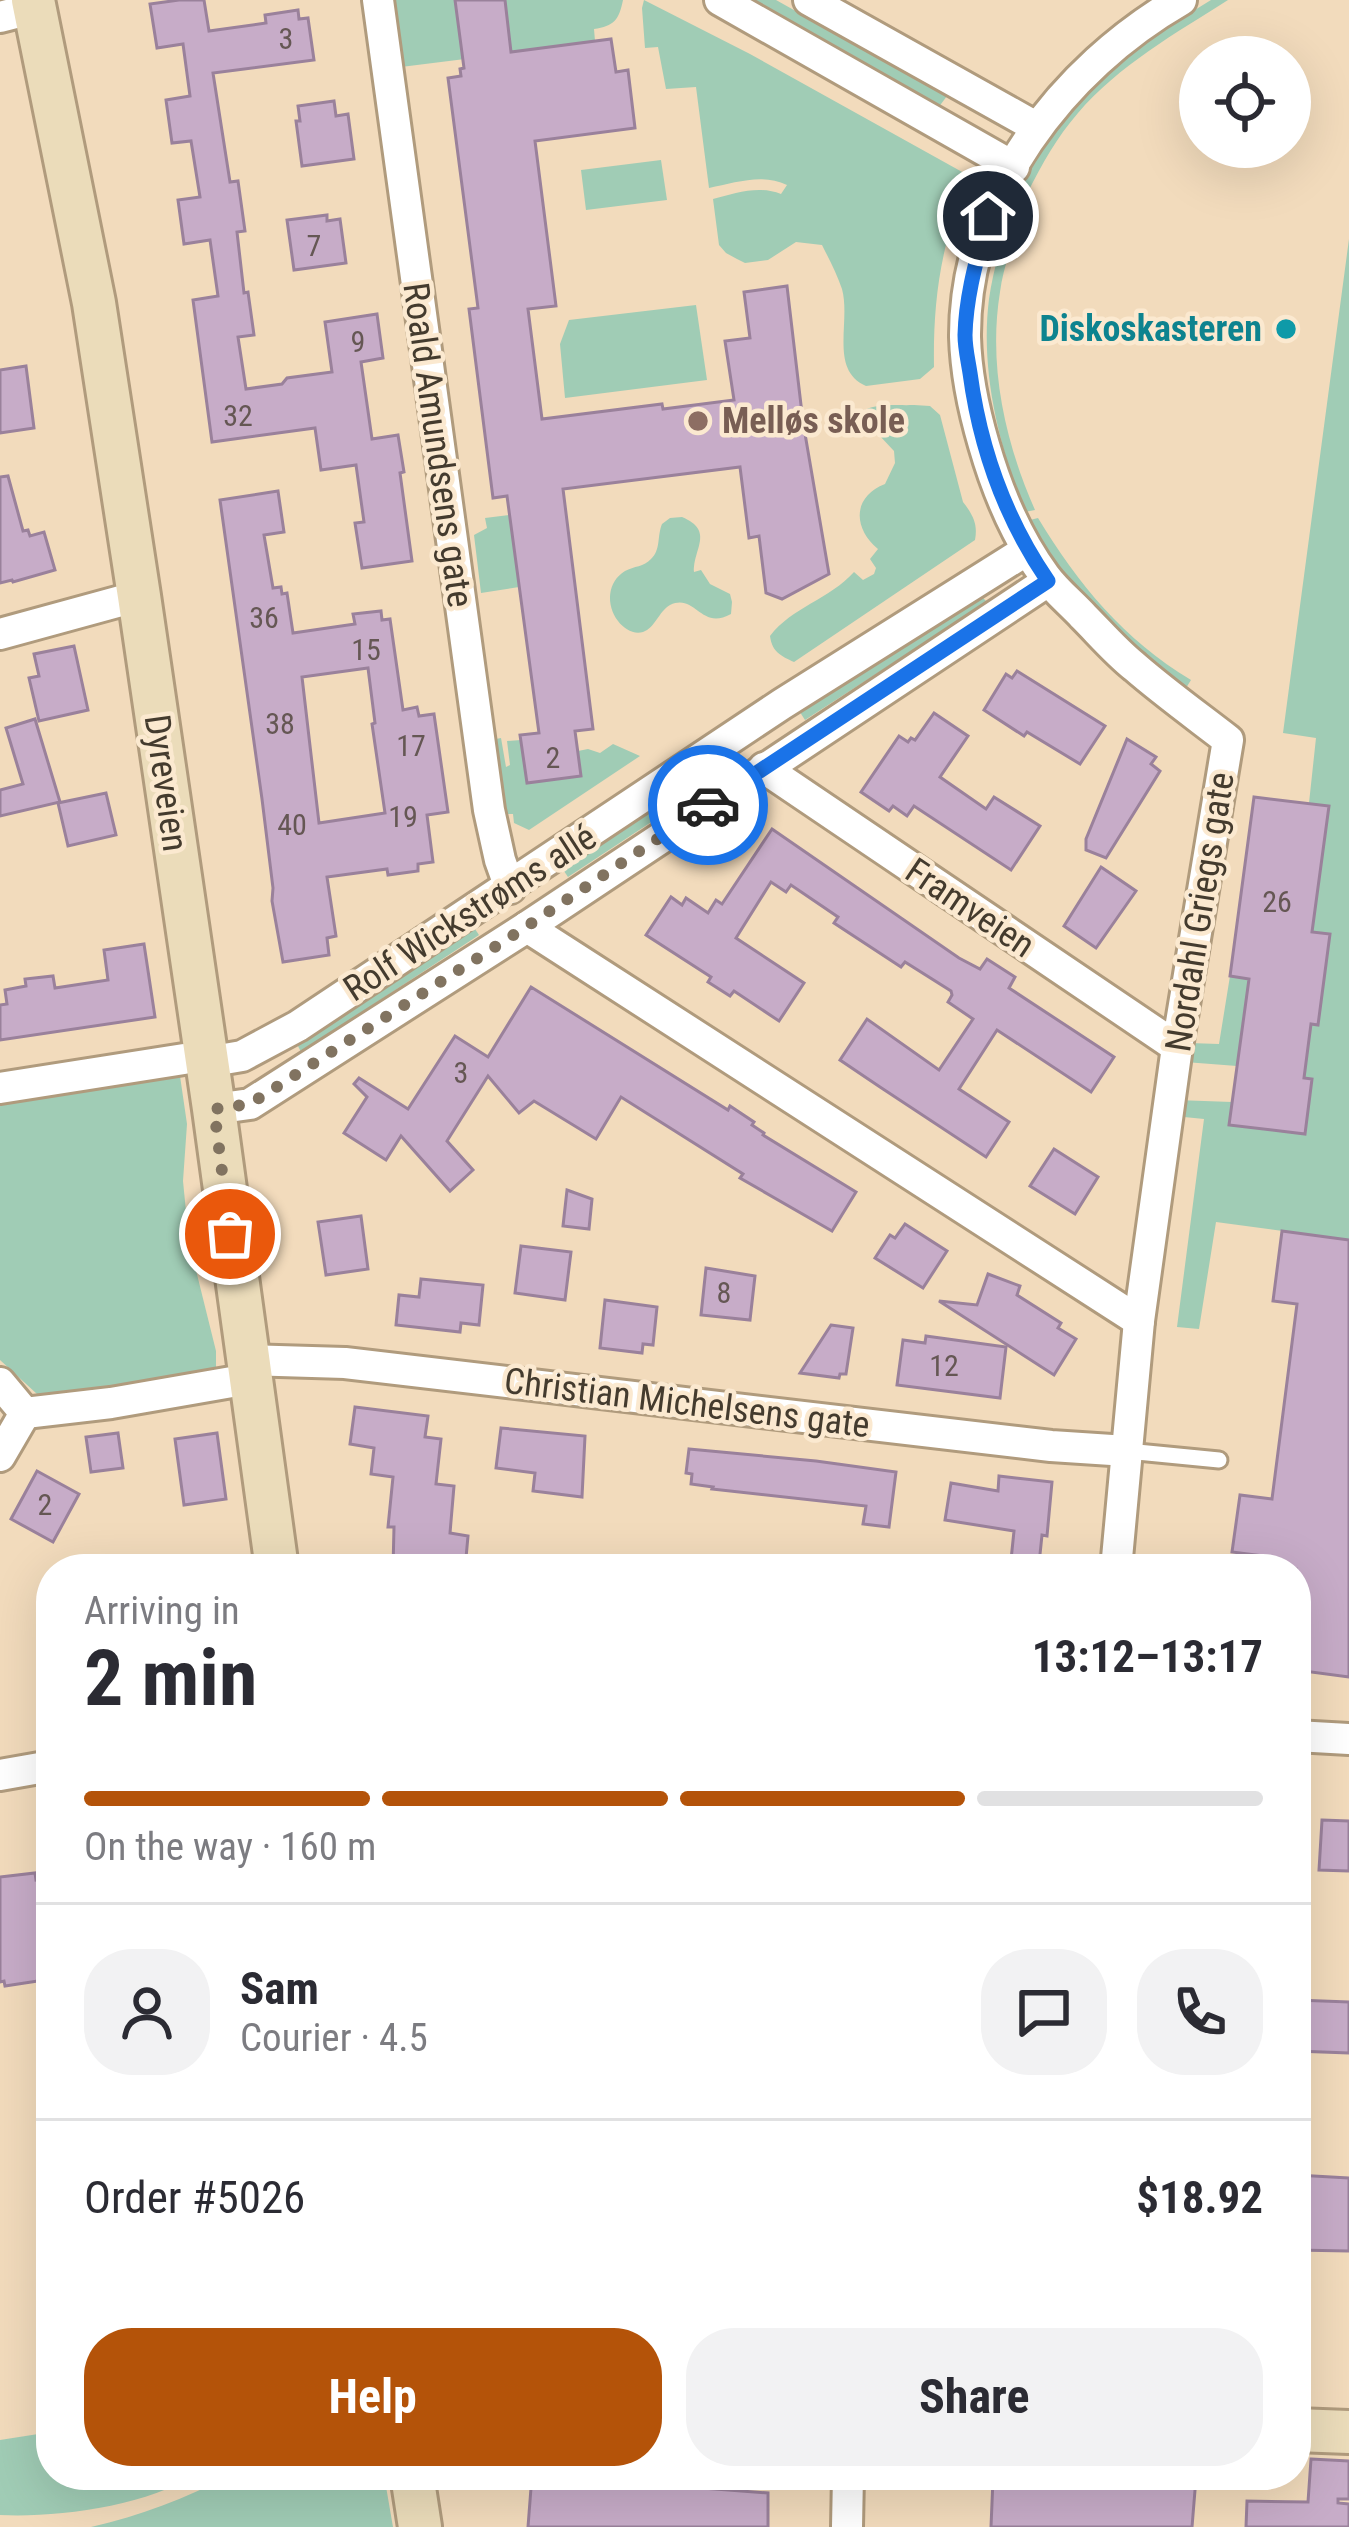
<!DOCTYPE html>
<meta charset="utf-8">
<style>
:root{--surface:#fff;--page:#f2f2f3;--text:#2b2b33;--muted:#7c7c81;--line:#e1e1e2;--accent:#b45309}
body{margin:0;font-family:"Roboto Condensed",sans-serif;background:var(--page);color:var(--text);height:100vh;display:flex;flex-direction:column;font-size:45px;white-space:nowrap}
*{box-sizing:border-box;margin:0}
p{font-size:39px;color:var(--muted)}
.icon{flex:none;width:66px;height:66px;fill:none;stroke:currentColor;stroke-width:2;stroke-linecap:round;stroke-linejoin:round}
.map{position:relative;flex:1;overflow:hidden}
.details{position:absolute;left:36px;top:1554px;width:1275px;height:936px;display:flex;flex-direction:column;background:var(--surface);border-radius:48px;box-shadow:0 12px 48px #0002}
.details>*{flex:none}
.controls{position:absolute;left:1179px;top:36px;display:grid;gap:24px}
.controls a{display:grid;place-items:center;width:132px;height:132px;border-radius:50%;background:var(--surface);box-shadow:0 12px 48px #0002;font-size:60px}
.pin{position:absolute;display:grid;place-items:center;width:102px;height:102px;color:#fff;margin:-51px;border:6px solid #fff;border-radius:50%;box-shadow:0 3px 12px #0007}
.courier{position:absolute;display:grid;place-items:center;width:120px;height:120px;margin:-60px;border:9px solid #1a73e8;border-radius:50%;background:#fff;color:#222;box-shadow:0 3px 15px #0007}
.headline em{font-style:normal;font-weight:700}
.headline div{display:flex;flex-direction:column-reverse}
.headline{display:flex;align-items:center;justify-content:space-between;height:204px;padding:0 48px}
h1{font-size:78px;font-weight:700;line-height:90px}
.bar{display:grid;grid-template-columns:repeat(4,1fr);gap:18px 12px;align-content:center;height:144px;padding:0 48px}
.bar i{height:15px;border-radius:9px;background:var(--line)}
.bar .selected{background:var(--accent)}
.bar p{grid-column:span 4}
.line{display:flex;align-items:center;gap:30px;padding:0 48px;border-top:3px solid var(--line)}
.line div{flex:1}
.round{display:grid;place-items:center;flex:none;width:126px;height:126px;border-radius:48px;background:var(--page)}
.primary-button{display:flex;gap:24px;margin-top:auto;padding:24px 48px}
.primary-button a{flex:1;height:138px;border-radius:48px;background:var(--accent);color:#fff;font-size:48px;font-weight:700;line-height:138px;text-align:center}
.primary-button a+a{background:var(--page);color:var(--text)}
.map>svg:first-child{display:block}
.green{fill:#a0ccb5}
.building{fill:#c7acc8;stroke:#9a819b;stroke-width:3;fill-rule:evenodd}
.lines{fill:none;stroke-linecap:round;stroke-linejoin:round}
.lane-casing{stroke:#b09b7d;stroke-width:21}
.street-casing{stroke:#b09b7d;stroke-width:36}
.secondary-casing{stroke:#b09b7d;stroke-width:48}
.lane{stroke:#fff;stroke-width:15}
.street{stroke:#fff;stroke-width:30}
.secondary{stroke:#ebdcba;stroke-width:42}
.done{stroke:#817360;stroke-width:12;stroke-dasharray:0 21.6}
.route{stroke:#1a73e8;stroke-width:15}
.culture-dot{fill:#0f9aa8;stroke:#fbe9d0;stroke-width:4.5}
.education-dot{fill:#8d6e63;stroke:#fbe9d0;stroke-width:4.5}
.labels{text-anchor:middle;dominant-baseline:central;stroke-width:9;stroke-linejoin:round;paint-order:stroke}
.number-label{font-size:30px;fill:#655754}
.culture-label{font-size:36px;font-weight:bold;fill:#0d838f;stroke:#fbe9d0;text-anchor:end}
.education-label{font-size:36px;font-weight:bold;fill:#785e54;stroke:#fbe9d0;text-anchor:start}
.street-label{font-size:36px;fill:#443b2e;stroke:#fbe9d0}
</style>
<div class="map">
<svg width="1349" height="2527" viewBox="0 0 1349 2527">
<rect width="100%" height="100%" fill="#f2dbbc"/>
<!-- green -->
<g class="green">
<path d="M 393,0 L 455,0 L 458,21 L 497,55 L 401,67 Z"/>
<path d="M 505,0 L 623,0 C 619,20 614,26 594,29 L 595,41 L 508,52 Z"/>
<path d="M 644,0 L 750,54 L 964,173 L 967,179 L 966,186 C 940,245 933,304 934,367 L 920,379 L 866,386 C 829,370 851,322 842,289 C 837,274 829,259 822,245 L 796,242 L 768,260 L 745,263 L 737,259 L 726,253 L 719,245 L 713,199 C 735,193 759,185 781,194 L 787,185 C 762,173 735,183 709,188 L 696,87 L 666,89 L 658,47 L 645,48 L 642,8 Z"/>
<path d="M 747,0 L 776,0 L 947,96 L 938,108 Z"/>
<path d="M 1211,0 L 1228,0 C 1176,33 1118,66 1078,113 C 1057,137 1042,164 1028,192 L 1021,190 C 1028,176 1034,161 1042,148 C 1078,83 1149,38 1211,0 Z"/>
<path d="M 661,160 L 667,200 L 586,210 L 581,170 Z"/>
<path d="M 1016,199 L 1024,202 C 1018,232 1004,261 1000,292 C 988,366 1005,442 1035,510 L 1025,512 C 999,446 980,371 989,299 C 994,264 1005,232 1016,199 Z"/>
<path d="M 1349,239 L 1349,1240 L 1216,1222 L 1199,1329 L 1177,1327 L 1204,1119 L 1174,1116 L 1176,1100 L 1232,1102 L 1230,1125 L 1305,1133 L 1312,1079 L 1304,1078 L 1311,1024 L 1329,934 L 1312,932 L 1329,807 L 1309,803 L 1316,738 L 1283,733 Z"/>
<path d="M 696,305 L 707,380 L 565,398 L 560,344 L 569,320 Z"/>
<path d="M 914,405 L 930,406 L 940,415 L 963,502 C 973,515 978,524 975,540 L 794,662 C 781,656 772,652 770,636 C 792,607 830,599 854,572 L 863,580 L 874,574 L 876,568 L 870,559 L 878,549 C 853,528 852,497 885,484 L 895,463 L 894,451 L 879,435 L 861,436 L 855,431 C 852,400 891,406 914,405 Z"/>
<path d="M 509,515 L 519,587 L 481,593 L 474,535 L 487,528 L 485,518 Z"/>
<path d="M 682,517 C 715,531 693,549 694,572 L 701,570 L 710,584 L 730,594 L 732,602 L 731,614 C 700,631 696,593 670,605 C 659,611 655,628 643,632 C 634,635 624,629 618,621 C 606,605 607,582 625,571 C 634,566 644,567 651,559 C 661,550 657,536 662,524 L 670,518 Z"/>
<path d="M 1038,518 C 1078,584 1124,640 1191,680 L 1186,688 C 1120,648 1068,588 1030,520 Z"/>
<path d="M 977,592 L 987,602 L 805,720 L 798,709 Z"/>
<path d="M 501,738 L 506,767 L 510,765 L 507,741 L 521,740 L 527,783 L 581,776 L 578,751 L 588,749 L 600,753 L 613,744 L 640,756 L 529,830 L 514,823 L 513,814 L 507,814 L 496,739 Z"/>
<path d="M 714,764 L 721,776 L 568,877 L 560,865 Z"/>
<path d="M 471,923 L 479,935 L 301,1052 L 295,1040 Z"/>
<path d="M 1230,976 L 1249,979 L 1237,1066 L 1185,1062 L 1189,1043 L 1219,1044 Z"/>
<path d="M 180,1076 L 187,1124 L 183,1181 L 189,1242 L 216,1351 L 216,1374 L 57,1395 L 37,1394 L 0,1360 L 0,1101 L 98,1082 Z"/>
<path d="M 51,2432 L 51,2475 L 194,2475 C 147,2506 56,2518 0,2515 L 0,2440 Z"/>
<path d="M 231,2475 L 384,2475 L 393,2527 L 91,2527 C 140,2516 186,2498 231,2475 Z"/>
</g>
<!-- building -->
<g class="building">
<path d="M 179,0 L 204,0 L 209,31 L 266,23 L 265,15 L 298,10 L 299,19 L 308,18 L 314,60 L 213,73 L 230,182 L 238,181 L 245,231 L 237,232 L 244,293 L 248,292 L 254,335 L 238,337 L 246,389 L 282,384 L 287,378 L 332,372 L 325,322 L 377,314 L 383,358 L 361,362 L 372,439 L 398,435 L 404,472 L 400,473 L 412,561 L 362,568 L 355,523 L 364,522 L 356,465 L 321,470 L 315,428 L 212,442 L 193,300 L 218,296 L 210,240 L 184,244 L 178,200 L 200,197 L 191,141 L 172,143 L 166,100 L 190,96 L 183,44 L 157,48 L 150,4 Z"/>
<path d="M 455,0 L 505,0 L 511,52 L 611,39 L 616,72 L 628,70 L 635,128 L 535,141 L 556,306 L 528,309 L 542,419 L 662,404 L 663,409 L 734,400 L 725,341 L 750,338 L 744,292 L 787,286 L 803,422 L 829,574 L 782,599 L 766,593 L 759,536 L 749,538 L 740,467 L 563,489 L 593,729 L 575,731 L 581,776 L 527,783 L 520,735 L 539,733 L 507,496 L 493,498 L 469,309 L 478,308 L 448,78 L 461,76 L 460,69 L 464,68 Z"/>
<path d="M 334,101 L 336,116 L 348,114 L 354,159 L 302,166 L 296,121 L 300,121 L 298,106 Z"/>
<path d="M 327,215 L 327,221 L 340,219 L 346,263 L 294,270 L 287,220 Z"/>
<path d="M 26,366 L 34,428 L 0,433 L 0,370 Z"/>
<path d="M 8,476 L 23,531 L 28,530 L 30,536 L 44,532 L 55,570 L 13,582 L 12,580 L 0,583 L 0,477 Z"/>
<path d="M 278,491 L 284,532 L 264,535 L 273,588 L 281,587 L 282,594 L 287,593 L 293,633 L 355,624 L 353,614 L 381,611 L 382,620 L 390,619 L 403,710 L 417,707 L 419,716 L 434,714 L 448,812 L 427,815 L 433,862 L 418,864 L 418,871 L 388,875 L 387,869 L 327,877 L 336,936 L 327,938 L 329,955 L 283,962 L 272,901 L 273,888 L 262,799 L 220,500 ZM 368,668 L 375,723 L 372,724 L 385,813 L 319,823 L 302,677 Z"/>
<path d="M 74,646 L 88,710 L 39,721 L 29,678 L 39,676 L 34,654 Z"/>
<path d="M 1017,671 L 1105,726 L 1080,764 L 1027,732 L 1024,736 L 984,710 L 1006,674 L 1012,678 Z"/>
<path d="M 934,713 L 968,736 L 940,777 L 986,809 L 994,797 L 1040,826 L 1011,870 L 914,806 L 907,816 L 893,806 L 889,811 L 861,792 L 899,736 L 908,742 L 911,738 L 915,740 Z"/>
<path d="M 35,719 L 60,802 L 0,816 L 0,790 L 23,784 L 6,728 Z"/>
<path d="M 1127,739 L 1156,757 L 1151,764 L 1160,771 L 1106,858 L 1086,850 L 1086,839 Z"/>
<path d="M 106,793 L 116,835 L 68,846 L 58,803 Z"/>
<path d="M 1254,797 L 1329,806 L 1312,932 L 1330,934 L 1318,1025 L 1311,1024 L 1304,1078 L 1312,1079 L 1305,1134 L 1229,1125 L 1249,979 L 1230,976 Z"/>
<path d="M 772,829 L 959,958 L 980,969 L 987,959 L 1015,977 L 1009,988 L 1114,1057 L 1091,1092 L 997,1030 L 959,1089 L 1009,1122 L 986,1157 L 880,1087 L 840,1060 L 867,1019 L 939,1070 L 973,1019 L 948,1002 L 952,995 L 951,991 L 905,962 L 901,967 L 834,923 L 838,917 L 791,885 L 786,892 L 771,882 L 736,938 L 804,983 L 779,1021 L 734,991 L 730,996 L 708,982 L 711,977 L 646,935 L 671,897 L 682,905 L 686,898 L 708,913 L 716,900 L 722,904 Z"/>
<path d="M 1101,867 L 1136,891 L 1096,948 L 1064,926 Z"/>
<path d="M 144,944 L 155,1017 L 0,1040 L 0,1005 L 7,1004 L 5,990 L 26,986 L 25,979 L 53,976 L 55,988 L 108,980 L 104,950 Z"/>
<path d="M 531,987 L 728,1110 L 730,1106 L 754,1122 L 752,1125 L 764,1133 L 763,1135 L 856,1192 L 832,1231 L 740,1178 L 743,1174 L 621,1097 L 596,1139 L 534,1101 L 519,1113 L 488,1076 L 447,1141 L 473,1170 L 450,1191 L 401,1136 L 386,1160 L 344,1133 L 367,1097 L 354,1084 L 359,1078 L 408,1109 L 455,1036 L 488,1057 Z"/>
<path d="M 1054,1149 L 1098,1177 L 1075,1214 L 1030,1186 Z"/>
<path d="M 567,1190 L 592,1199 L 589,1229 L 563,1226 Z"/>
<path d="M 361,1216 L 368,1269 L 326,1275 L 318,1222 Z"/>
<path d="M 905,1224 L 947,1251 L 923,1288 L 875,1258 L 890,1235 L 895,1238 Z"/>
<path d="M 1282,1231 L 1349,1240 L 1349,1677 L 1296,1670 L 1296,1569 L 1262,1569 L 1264,1556 L 1232,1552 L 1240,1495 L 1272,1499 L 1297,1304 L 1273,1301 Z"/>
<path d="M 521,1246 L 571,1252 L 565,1300 L 515,1293 Z"/>
<path d="M 706,1268 L 755,1276 L 750,1320 L 701,1315 Z"/>
<path d="M 988,1274 L 1020,1286 L 1017,1295 L 1061,1323 L 1058,1328 L 1076,1339 L 1054,1375 L 939,1301 L 977,1305 Z"/>
<path d="M 421,1279 L 483,1285 L 479,1325 L 461,1323 L 460,1332 L 396,1325 L 399,1295 L 419,1297 Z"/>
<path d="M 605,1300 L 657,1307 L 653,1345 L 643,1344 L 642,1353 L 600,1348 Z"/>
<path d="M 831,1325 L 853,1328 L 846,1374 L 840,1374 L 839,1378 L 800,1373 Z"/>
<path d="M 926,1336 L 1006,1347 L 1000,1398 L 897,1385 L 903,1340 L 925,1343 Z"/>
<path d="M 355,1407 L 428,1416 L 425,1437 L 441,1439 L 436,1484 L 454,1486 L 450,1533 L 468,1536 L 465,1569 L 393,1569 L 394,1527 L 388,1527 L 393,1477 L 371,1474 L 374,1448 L 350,1444 Z"/>
<path d="M 501,1428 L 585,1436 L 582,1497 L 533,1491 L 535,1473 L 496,1468 Z"/>
<path d="M 118,1433 L 123,1468 L 91,1472 L 86,1437 Z"/>
<path d="M 217,1433 L 226,1499 L 184,1505 L 175,1439 Z"/>
<path d="M 689,1449 L 816,1461 L 896,1472 L 889,1527 L 863,1524 L 866,1506 L 712,1489 L 713,1487 L 691,1484 L 692,1474 L 686,1473 Z"/>
<path d="M 37,1471 L 79,1494 L 53,1542 L 11,1519 Z"/>
<path d="M 999,1476 L 1052,1482 L 1047,1536 L 1042,1535 L 1039,1564 L 1011,1560 L 1014,1531 L 945,1520 L 951,1483 L 998,1491 Z"/>
<path d="M 1322,1820 L 1349,1821 L 1349,1871 L 1319,1870 Z"/>
<path d="M 35,1873 L 36,1880 L 51,1878 L 51,1979 L 5,1986 L 4,1981 L 0,1982 L 0,1877 Z"/>
<path d="M 1296,2000 L 1349,2002 L 1349,2053 L 1296,2051 Z"/>
<path d="M 1296,2175 L 1349,2178 L 1349,2251 L 1296,2250 Z"/>
<path d="M 1311,2459 L 1349,2461 L 1349,2499 L 1338,2499 L 1338,2503 L 1349,2504 L 1349,2527 L 1246,2527 L 1247,2501 L 1308,2502 Z"/>
<path d="M 532,2475 L 768,2493 L 768,2527 L 528,2527 Z"/>
<path d="M 1097,2475 L 1196,2478 L 1192,2527 L 991,2527 L 993,2479 L 1097,2483 Z"/>
</g>
<g class="lines">
<defs>
<path id="lane" d="M 1127,1451 L 1219,1460"/>
<g id="street">
<path d="M 378,0 L 489,810 L 500,860 L 510,888"/>
<path d="M 720,0 L 1014,167"/>
<path d="M 809,0 L 1036,127"/>
<path d="M 0,17 L 35,8"/>
<path d="M 0,634 L 139,596"/>
<path d="M 764,768 L 1177,1047"/>
<path d="M 527,927 L 1139,1321"/>
<path d="M 207,1062 L 242,1056 L 298,1026 L 782,704 L 1027,550"/>
<path d="M 0,1088 L 184,1059"/>
<path d="M 214,1109 L 250,1104 L 527,927 L 1048,581"/>
<path d="M 246,1360 L 345,1363 L 1051,1446 L 1127,1451"/>
<path d="M 0,1383 L 25,1413 L 111,1403 L 249,1379"/>
<path d="M 0,1456 L 25,1413"/>
<path d="M 1116,1569 L 1139,1321 L 1177,1047 L 1228,740 C 1197,716 1165,693 1135,667 C 1116,652 1100,633 1083,616 C 1071,603 1056,591 1045,576 C 1017,538 997,490 984,445 C 974,411 966,373 965,337 C 964,195 1063,68 1181,0"/>
<path d="M 1296,1736 L 1349,1739"/>
<path d="M 0,1775 L 51,1766"/>
<path d="M 847,2527 L 848,2475"/>
</g>
<g id="secondary">
<path d="M 33,0 L 94,303 L 139,596 L 214,1109 L 277,1569"/>
<path d="M 1296,2430 L 1349,2432"/>
<path d="M 412,2475 L 420,2527"/>
</g>
</defs>
<!-- lane casing -->
<use href="#lane" class="lane-casing"/>
<!-- street casing -->
<use href="#street" class="street-casing"/>
<!-- secondary casing -->
<use href="#secondary" class="secondary-casing"/>
<!-- lane -->
<use href="#lane" class="lane"/>
<!-- street -->
<use href="#street" class="street"/>
<!-- secondary -->
<use href="#secondary" class="secondary"/>
</g>
<g class="lines">
<!-- done -->
<path class="done" d="M 230,1234 L 214,1109 L 250,1104 L 526,927 L 708,805"/>
<!-- route -->
<path class="route" d="M 708,805 L 1048,581 C 1005,518 980,448 970,373 C 968,360 965,348 965,335 C 966,294 978,255 988,216"/>
</g>
<!-- markers -->
<circle class="culture-dot" cx="1286" cy="329" r="12"/>
<circle class="education-dot" cx="698" cy="421" r="12"/>
<g class="labels">
<!-- number labels -->
<g class="number-label">
<text x="286" y="38">3</text>
<text x="314" y="245">7</text>
<text x="358" y="341">9</text>
<text x="238" y="415">32</text>
<text x="264" y="617">36</text>
<text x="366" y="649">15</text>
<text x="280" y="723">38</text>
<text x="411" y="745">17</text>
<text x="553" y="757">2</text>
<text x="403" y="816">19</text>
<text x="292" y="824">40</text>
<text x="1277" y="901">26</text>
<text x="461" y="1072">3</text>
<text x="724" y="1292">8</text>
<text x="944" y="1365">12</text>
<text x="45" y="1504">2</text>
</g>
<!-- culture labels -->
<g class="culture-label">
<text x="1262" y="329">Diskoskasteren</text>
</g>
<!-- education labels -->
<g class="education-label">
<text x="722" y="421">Melløs skole</text>
</g>
<!-- street labels -->
<g class="street-label">
<text transform="translate(438 445) rotate(82)">Roald Amundsens gate</text>
<text transform="translate(166 783) rotate(82)">Dyreveien</text>
<text transform="translate(970 908) rotate(34)">Framveien</text>
<text transform="translate(1200 912) rotate(-81)">Nordahl Griegs gate</text>
<text transform="translate(470 913) rotate(-33)">Rolf Wickstrøms allé</text>
<text transform="translate(687 1403) rotate(7)">Christian Michelsens gate</text>
</g>
</g>
</svg>
<div class="controls">
<a><svg class="icon" aria-label="locate" viewBox="0 0 24 24"><circle cx="12" cy="12" r="6"/><path d="M12 2v4M12 18v4M2 12h4M18 12h4"/></svg></a>
</div>
<div class="pin" style="left:230px;top:1234px;background:#ea580c"><svg class="icon" aria-label="bag" viewBox="0 0 24 24"><path d="M5 8h14l-1 12H6zM9 8a3 3 0 0 1 6 0"/></svg></div>
<div class="pin" style="left:988px;top:216px;background:#1f2937"><svg class="icon" aria-label="home" viewBox="0 0 24 24"><path d="M3 11l9-7 9 7M6 9v11h12V9"/></svg></div>
<div class="courier" style="left:708px;top:805px"><svg class="icon" aria-label="car" viewBox="0 0 24 24"><path d="M5 17H2v-5l4-1 3-4h7l3 4 3 1v5h-3M9 17h6M6 11h13"/><circle cx="7" cy="17" r="2"/><circle cx="17" cy="17" r="2"/></svg></div>
<section class="details">
<div class="headline"><div><h1>2 min</h1><p>Arriving in</p></div><em>13:12–13:17</em></div>
<div class="bar"><i class="selected"></i><i class="selected"></i><i class="selected"></i><i></i><p>On the way · 160 m</p></div>
<div class="line" style="height:216px"><a class="round"><svg class="icon" aria-label="person" viewBox="0 0 24 24"><circle cx="12" cy="8" r="4"/><path d="M4 21q1-7 8-7t8 7"/></svg></a><div><b>Sam</b><p>Courier · 4.5</p></div><a class="round"><svg class="icon" aria-label="chat" viewBox="0 0 24 24"><path d="M4 5h16v11H9l-5 4z"/></svg></a><a class="round"><svg class="icon" aria-label="phone" viewBox="0 0 24 24"><path d="M5 4h4l2 5-3 2q2 4 5 5l2-3 5 2v4C11 20 4 13 5 4z"/></svg></a></div>
<div class="line" style="height:156px"><div>Order #5026</div><b>$18.92</b></div>
<div class="primary-button"><a>Help</a><a>Share</a></div>
</section>
</div>
